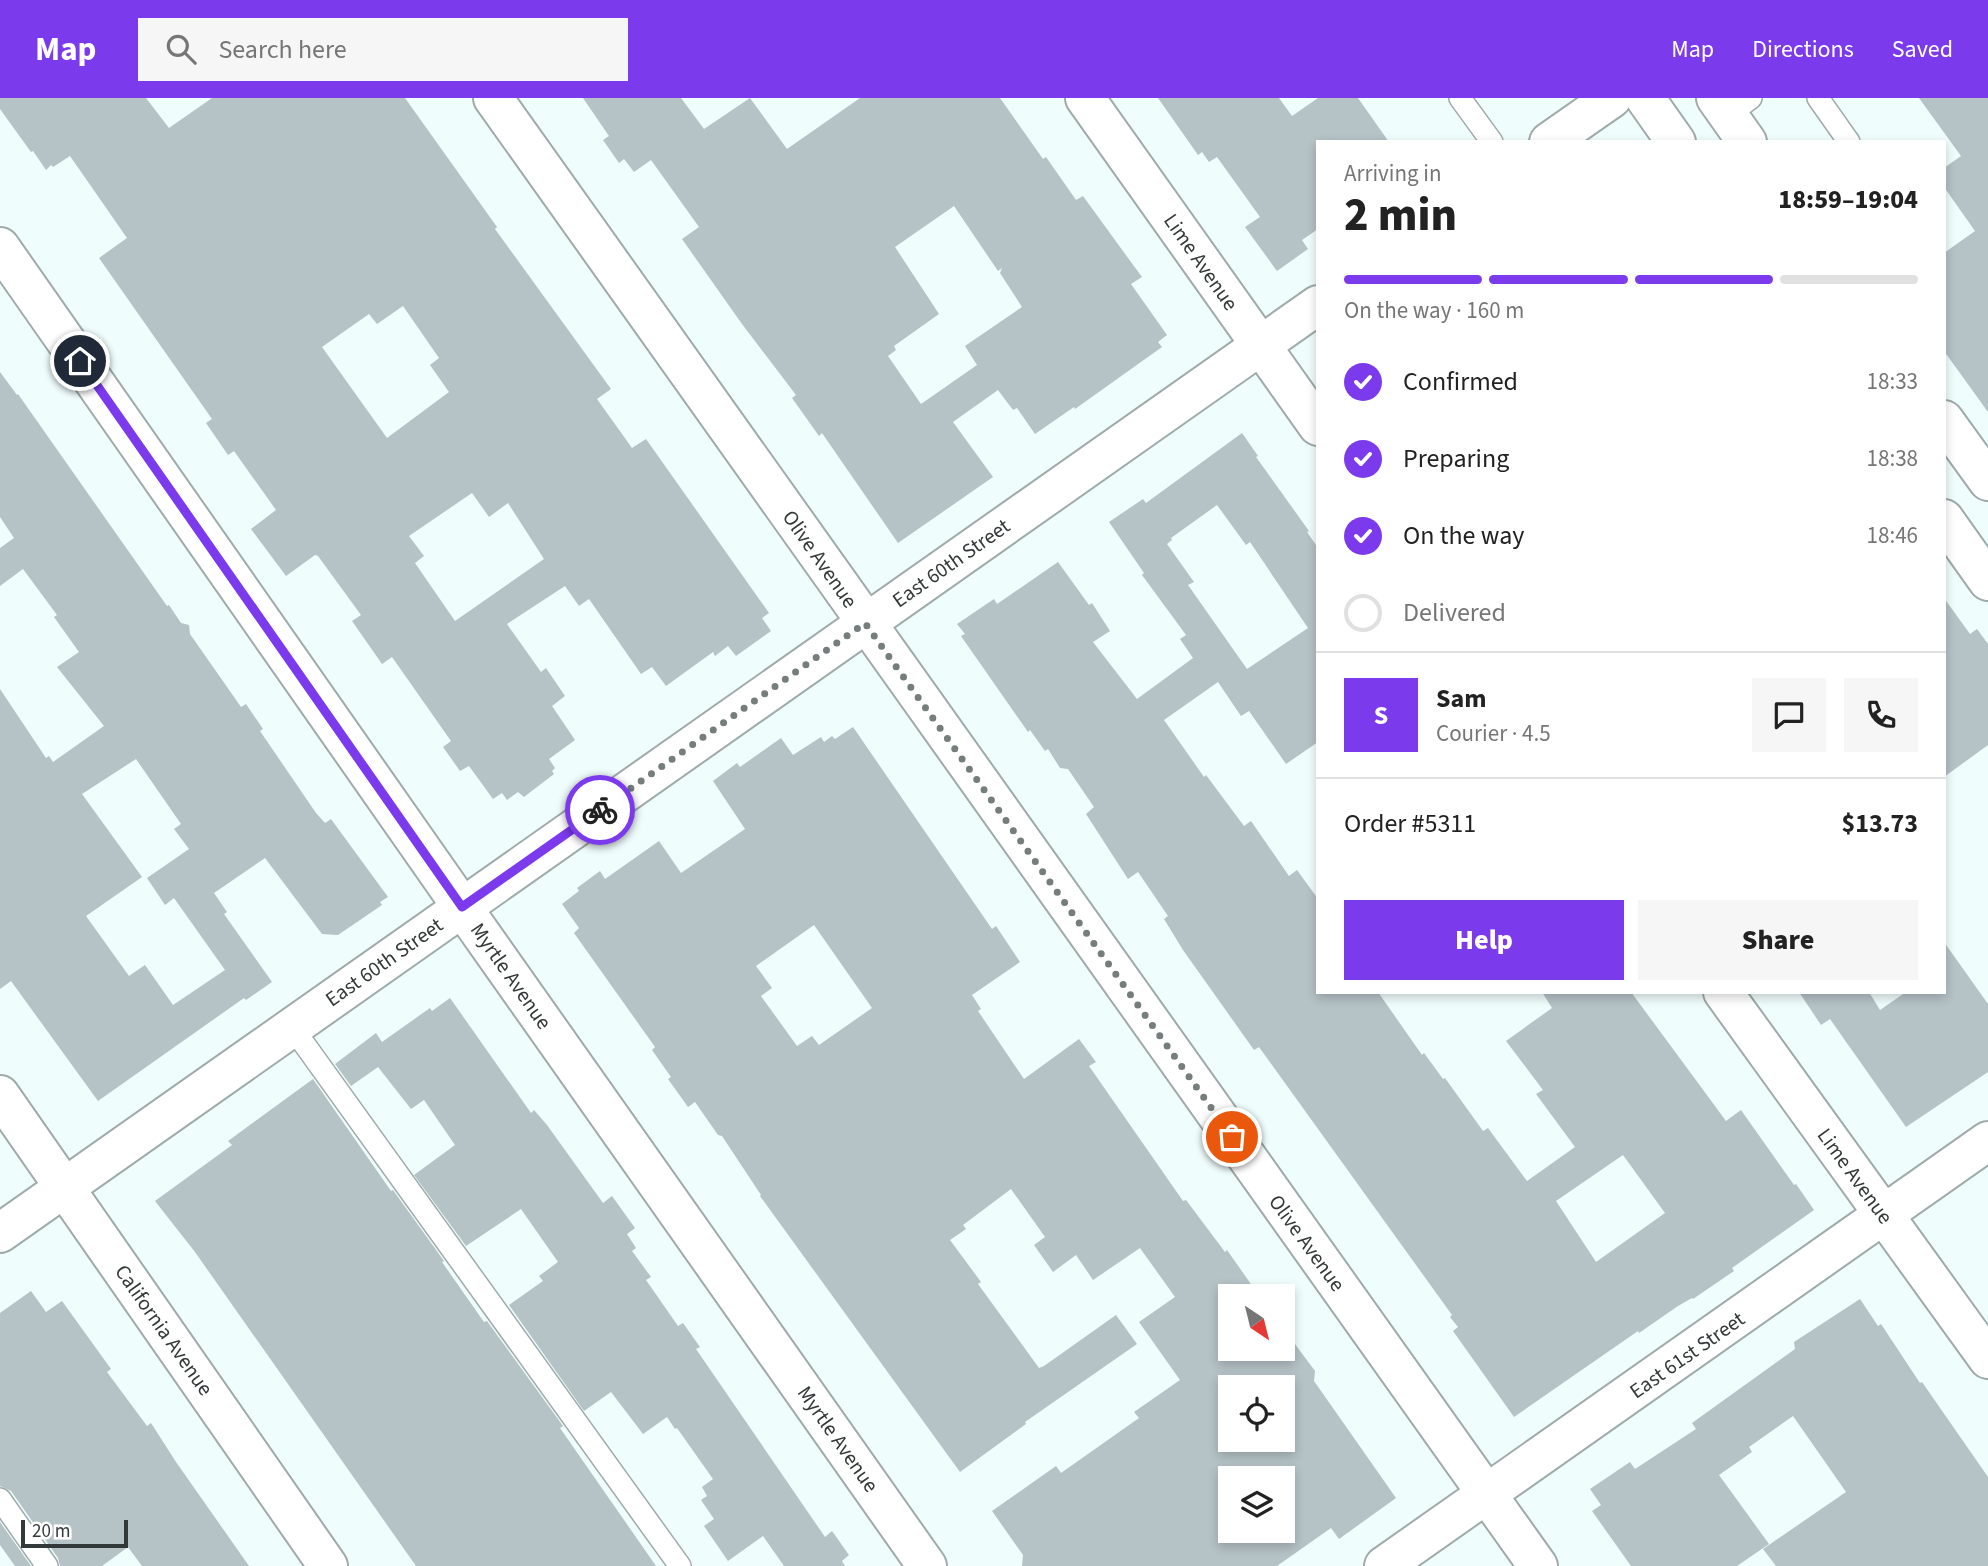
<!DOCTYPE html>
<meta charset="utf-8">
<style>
:root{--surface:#fff;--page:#f6f6f6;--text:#222;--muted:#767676;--line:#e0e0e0;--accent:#7c3aed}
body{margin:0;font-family:"Source Sans 3",sans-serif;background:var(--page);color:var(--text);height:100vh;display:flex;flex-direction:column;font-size:26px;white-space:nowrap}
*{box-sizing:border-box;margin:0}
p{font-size:23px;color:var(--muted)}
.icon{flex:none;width:38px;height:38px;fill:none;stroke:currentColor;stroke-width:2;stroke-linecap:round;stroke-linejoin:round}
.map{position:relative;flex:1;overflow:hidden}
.panel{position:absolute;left:1316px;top:42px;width:630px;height:854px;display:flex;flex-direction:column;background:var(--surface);border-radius:0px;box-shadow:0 4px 10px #0003}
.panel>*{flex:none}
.needle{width:46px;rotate:145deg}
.controls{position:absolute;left:1218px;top:1186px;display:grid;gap:14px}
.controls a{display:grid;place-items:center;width:77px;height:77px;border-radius:0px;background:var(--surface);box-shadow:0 4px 10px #0003;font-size:35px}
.scale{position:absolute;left:21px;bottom:18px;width:107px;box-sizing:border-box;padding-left:7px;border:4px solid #333838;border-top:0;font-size:19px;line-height:24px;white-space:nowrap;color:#333838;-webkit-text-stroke:5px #fff;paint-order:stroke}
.pin{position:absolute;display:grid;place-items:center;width:60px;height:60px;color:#fff;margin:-30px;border:4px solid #fff;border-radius:50%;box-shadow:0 2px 7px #0007}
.courier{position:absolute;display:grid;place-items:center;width:70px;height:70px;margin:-35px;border:5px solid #7c3aed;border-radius:50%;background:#fff;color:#222;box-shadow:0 2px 9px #0007}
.overview em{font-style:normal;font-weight:800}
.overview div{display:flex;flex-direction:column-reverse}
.overview{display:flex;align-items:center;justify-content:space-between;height:119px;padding:0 28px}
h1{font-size:46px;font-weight:800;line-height:52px}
.bar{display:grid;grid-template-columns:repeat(4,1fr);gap:10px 7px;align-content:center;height:84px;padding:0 28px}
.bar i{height:9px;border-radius:5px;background:var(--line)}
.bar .on{background:var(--accent)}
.bar p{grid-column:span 4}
.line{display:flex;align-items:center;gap:18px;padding:0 28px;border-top:2px solid var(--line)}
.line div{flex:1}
.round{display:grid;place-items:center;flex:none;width:74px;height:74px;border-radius:0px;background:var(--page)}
ol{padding:0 28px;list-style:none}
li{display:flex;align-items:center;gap:21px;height:77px}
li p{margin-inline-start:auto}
li .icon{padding:7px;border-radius:50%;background:var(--accent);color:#fff;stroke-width:4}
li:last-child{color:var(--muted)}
li i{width:38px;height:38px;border:4px solid var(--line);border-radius:50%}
.primary-button{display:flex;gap:14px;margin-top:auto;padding:14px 28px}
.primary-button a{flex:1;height:80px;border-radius:0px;background:var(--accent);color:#fff;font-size:28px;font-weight:800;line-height:80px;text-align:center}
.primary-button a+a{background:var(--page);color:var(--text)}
header{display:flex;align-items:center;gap:42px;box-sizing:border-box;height:98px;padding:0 35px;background:var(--accent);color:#fff}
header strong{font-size:33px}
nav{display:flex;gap:38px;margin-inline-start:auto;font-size:24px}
.search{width:490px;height:63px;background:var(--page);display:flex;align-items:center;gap:18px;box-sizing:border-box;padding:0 24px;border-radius:0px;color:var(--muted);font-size:26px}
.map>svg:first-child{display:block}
.building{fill:#b5c2c6;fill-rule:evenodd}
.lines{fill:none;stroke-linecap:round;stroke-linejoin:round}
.service-casing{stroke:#9eabaa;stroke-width:24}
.minor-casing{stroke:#9eabaa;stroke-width:42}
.secondary-casing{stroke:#9eabaa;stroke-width:42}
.service{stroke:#fff;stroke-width:21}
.minor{stroke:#fff;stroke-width:38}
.secondary{stroke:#fff;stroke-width:38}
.done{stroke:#757d7d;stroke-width:7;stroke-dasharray:0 12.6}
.route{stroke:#7c3aed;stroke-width:9}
.labels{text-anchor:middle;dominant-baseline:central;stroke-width:7;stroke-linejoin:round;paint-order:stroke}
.street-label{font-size:21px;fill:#333838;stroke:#fff}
</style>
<header>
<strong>Map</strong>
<div class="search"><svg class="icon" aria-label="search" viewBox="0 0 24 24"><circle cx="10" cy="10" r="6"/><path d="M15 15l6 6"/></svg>Search here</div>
<nav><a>Map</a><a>Directions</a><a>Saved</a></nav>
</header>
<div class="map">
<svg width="1988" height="1468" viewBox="0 0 1988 1468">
<rect width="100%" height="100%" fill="#effdfc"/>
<!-- building -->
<g class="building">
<path d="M 0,0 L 146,0 L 169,30 L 212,0 L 405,0 L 497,129 L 495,131 L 611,291 L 597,301 L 632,350 L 646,341 L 769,515 L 762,520 L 771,533 L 736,558 L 728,548 L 715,558 L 713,554 L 666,588 L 652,569 L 641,576 L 589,501 L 579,508 L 565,488 L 507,526 L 541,574 L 546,570 L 565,598 L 552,608 L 575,642 L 549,661 L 555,670 L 552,673 L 554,676 L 524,699 L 518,694 L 507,702 L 502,695 L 493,701 L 469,668 L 460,673 L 443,649 L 451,643 L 392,559 L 382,566 L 352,523 L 361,517 L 318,458 L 315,457 L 286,478 L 251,431 L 276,412 L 234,353 L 228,357 L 206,325 L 212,321 L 99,160 L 127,140 L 70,58 L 53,69 L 51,67 L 46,72 L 33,53 L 31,54 L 0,11 ZM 403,208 L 439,260 L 430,267 L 449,294 L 387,340 L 322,249 L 369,216 L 377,226 ZM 472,395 L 489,419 L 508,405 L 544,461 L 455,523 L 415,465 L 424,458 L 409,438 Z"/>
<path d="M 583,0 L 681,0 L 704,31 L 750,0 L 787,51 L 860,0 L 1000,0 L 1043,61 L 1046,59 L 1076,102 L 1083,98 L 1128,160 L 1142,179 L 1131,186 L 1167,237 L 1158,244 L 1162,249 L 1075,311 L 1074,309 L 1035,336 L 1017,310 L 1013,312 L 998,292 L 953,324 L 993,379 L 898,445 L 822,335 L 819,338 L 792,300 L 796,297 L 742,226 L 682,141 L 699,129 L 651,62 L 634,74 L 624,61 L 619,65 L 603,42 L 609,38 ZM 954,108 L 998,173 L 1002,170 L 1000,175 L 1022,209 L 965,248 L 977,267 L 921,306 L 888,258 L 896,252 L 894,248 L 939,216 L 895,149 Z"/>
<path d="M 1158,0 L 1279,0 L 1292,18 L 1318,0 L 1358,0 L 1389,44 L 1318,44 L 1318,131 L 1302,142 L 1308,151 L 1277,173 L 1245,129 L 1260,119 L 1217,59 L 1209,64 L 1202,54 L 1198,57 Z"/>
<path d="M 1919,0 L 1988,0 L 1988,314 L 1944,253 L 1944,155 L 1975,133 L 1944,89 L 1944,70 L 1961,58 Z"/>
<path d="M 0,274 L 17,297 L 18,296 L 167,508 L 169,507 L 181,525 L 189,527 L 190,536 L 241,609 L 246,606 L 263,631 L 260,633 L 316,715 L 325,725 L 331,721 L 388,799 L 380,804 L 382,807 L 338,837 L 322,836 L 265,760 L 214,795 L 227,814 L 224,816 L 272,884 L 246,902 L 244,900 L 98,1003 L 11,883 L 0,891 L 0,591 L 46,660 L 49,658 L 53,664 L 104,628 L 57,569 L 79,554 L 54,519 L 57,517 L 23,471 L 0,488 L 0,450 L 14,440 L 0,419 ZM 136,661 L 181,726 L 174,731 L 189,751 L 147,780 L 165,807 L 174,800 L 225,872 L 173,907 L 145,867 L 129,878 L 86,818 L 142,779 L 82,696 Z"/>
<path d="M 1242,335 L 1258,358 L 1256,359 L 1309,433 L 1307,434 L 1318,450 L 1318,644 L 1286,666 L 1249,613 L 1241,618 L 1218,584 L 1164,622 L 1204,679 L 1206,677 L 1244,728 L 1251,723 L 1289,778 L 1297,772 L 1318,801 L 1318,894 L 1378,894 L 1422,957 L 1424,955 L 1443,981 L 1445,980 L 1483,1033 L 1488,1030 L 1527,1083 L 1575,1049 L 1536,996 L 1543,992 L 1506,943 L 1552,910 L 1542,894 L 1631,894 L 1726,1023 L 1741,1012 L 1794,1087 L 1796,1086 L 1814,1112 L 1732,1170 L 1734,1173 L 1693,1201 L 1692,1200 L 1678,1208 L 1639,1235 L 1638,1233 L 1514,1319 L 1453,1233 L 1458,1229 L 1450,1219 L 1452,1217 L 1259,949 L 1254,952 L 1183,852 L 1164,821 L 1168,818 L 1138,774 L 1128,781 L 1086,716 L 1094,709 L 1068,671 L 1060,670 L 1048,651 L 1045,653 L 1030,632 L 1028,634 L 961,538 L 965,536 L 957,526 L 994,501 L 997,506 L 1058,464 L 1089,507 L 1092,505 L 1110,533 L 1093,544 L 1137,601 L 1193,560 L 1180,541 L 1186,537 L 1142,477 L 1144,475 L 1109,424 L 1143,401 L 1146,405 ZM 1217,407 L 1246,447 L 1250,444 L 1308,530 L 1247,571 L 1188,487 L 1194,484 L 1167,446 L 1172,442 L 1171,440 ZM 1623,1057 L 1665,1115 L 1596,1164 L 1556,1103 Z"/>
<path d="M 1944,500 L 1970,536 L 1977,531 L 1988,546 L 1988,647 L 1944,679 Z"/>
<path d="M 853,629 L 992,831 L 996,828 L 1020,864 L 972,897 L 981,911 L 978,913 L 1024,981 L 1079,941 L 1096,964 L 1089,968 L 1183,1103 L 1186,1102 L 1225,1154 L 1227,1152 L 1260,1199 L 1230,1199 L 1230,1251 L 1283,1251 L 1283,1230 L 1315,1273 L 1314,1283 L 1396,1400 L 1339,1441 L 1331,1430 L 1277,1468 L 1022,1468 L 1023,1457 L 992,1413 L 1056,1368 L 1061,1375 L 1139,1320 L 1134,1314 L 1180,1282 L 1139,1224 L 1175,1199 L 1140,1150 L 1093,1182 L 1076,1157 L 1053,1174 L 1034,1147 L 1045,1139 L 1011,1091 L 963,1127 L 966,1131 L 950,1142 L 981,1184 L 978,1186 L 1039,1270 L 1044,1268 L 1116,1217 L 1137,1246 L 1025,1324 L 1026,1326 L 960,1374 L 760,1098 L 761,1097 L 722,1038 L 718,1037 L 695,1004 L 688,1009 L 668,981 L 671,979 L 652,952 L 655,949 L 574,835 L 579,830 L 562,806 L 579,793 L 577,790 L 600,773 L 605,781 L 659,743 L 681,775 L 745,731 L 713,683 L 737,665 L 740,669 L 781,640 L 793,657 L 821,639 L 824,644 L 832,638 L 835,641 ZM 814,827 L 872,910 L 819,947 L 812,938 L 797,948 L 761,898 L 772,890 L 756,868 ZM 1230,1290 L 1283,1290 L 1283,1342 L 1230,1342 ZM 1230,1381 L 1283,1381 L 1283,1433 L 1230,1433 Z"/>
<path d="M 1944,844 L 1988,906 L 1988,974 L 1906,1029 L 1830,921 L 1821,927 L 1799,894 L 1869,894 L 1880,912 L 1906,894 L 1944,894 Z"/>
<path d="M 450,900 L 531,1015 L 534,1012 L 547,1027 L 603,1105 L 612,1098 L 635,1130 L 627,1136 L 636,1150 L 632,1153 L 651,1179 L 646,1182 L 678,1228 L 683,1225 L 700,1249 L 696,1251 L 825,1439 L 832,1433 L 849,1457 L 842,1463 L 845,1468 L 784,1468 L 763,1438 L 728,1463 L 704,1428 L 714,1421 L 701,1402 L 707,1398 L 702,1389 L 713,1381 L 677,1330 L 675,1331 L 667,1319 L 643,1336 L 611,1294 L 584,1313 L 509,1207 L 543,1183 L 539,1178 L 558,1164 L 521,1111 L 466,1148 L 414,1077 L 455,1047 L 424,1002 L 411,1011 L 378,969 L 351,988 L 335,966 L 376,935 L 382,944 L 430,910 L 432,913 Z"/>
<path d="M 313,981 L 391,1093 L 393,1092 L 444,1163 L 442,1164 L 484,1224 L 487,1223 L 563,1328 L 560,1330 L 656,1468 L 416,1468 L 195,1154 L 155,1103 L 232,1047 L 228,1043 Z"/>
<path d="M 31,1193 L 46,1214 L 62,1203 L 111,1271 L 107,1274 L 147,1328 L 151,1325 L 176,1364 L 249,1468 L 142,1468 L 128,1449 L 102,1468 L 60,1468 L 58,1460 L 11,1393 L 0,1388 L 0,1215 Z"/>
<path d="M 1860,1201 L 1878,1228 L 1881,1226 L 1920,1285 L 1922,1284 L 1988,1379 L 1988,1468 L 1776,1468 L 1763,1451 L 1846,1394 L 1793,1318 L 1749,1349 L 1752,1354 L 1719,1377 L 1769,1446 L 1737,1468 L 1631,1468 L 1592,1413 L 1601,1407 L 1590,1391 L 1630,1364 L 1635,1371 L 1696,1331 L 1692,1325 L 1795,1251 L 1794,1244 Z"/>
<path d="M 0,1424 L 31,1468 L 15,1468 L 0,1447 Z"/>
</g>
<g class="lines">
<defs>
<g id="service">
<path d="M 1460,0 L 1492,44"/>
<path d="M 1818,0 L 1849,44"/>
<path d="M 1728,17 L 1751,0"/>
<path d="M 292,929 L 680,1468"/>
<path d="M 0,1401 L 47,1468"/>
</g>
<g id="minor">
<path d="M 493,0 L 1538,1468"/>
<path d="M 1085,0 L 1318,328"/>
<path d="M 1549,44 L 1612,0"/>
<path d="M 0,149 L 462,809 L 927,1468"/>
<path d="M 1723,894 L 1988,1261"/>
<path d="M 0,997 L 328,1468"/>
<path d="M 0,1135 L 1318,207"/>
<path d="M 1384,1468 L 1988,1043"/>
</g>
<g id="secondary">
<path d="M 1645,0 L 1676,44"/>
<path d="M 1716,0 L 1747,44"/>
<path d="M 1944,322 L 1988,383"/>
<path d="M 1944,421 L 1988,483"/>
</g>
</defs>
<!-- service casing -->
<use href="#service" class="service-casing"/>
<!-- minor casing -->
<use href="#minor" class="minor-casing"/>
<!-- secondary casing -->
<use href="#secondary" class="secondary-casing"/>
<!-- service -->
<use href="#service" class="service"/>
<!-- minor -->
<use href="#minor" class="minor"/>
<!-- secondary -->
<use href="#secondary" class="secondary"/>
</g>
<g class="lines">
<!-- done -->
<path class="done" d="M 600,712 L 865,525 L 1232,1039"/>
<!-- route -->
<path class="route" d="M 80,263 L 462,809 L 600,712"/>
</g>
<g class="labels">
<!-- street labels -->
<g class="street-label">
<text transform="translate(1201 164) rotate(55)">Lime Avenue</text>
<text transform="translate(820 461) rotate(55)">Olive Avenue</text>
<text transform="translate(951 465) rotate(-35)">East 60th Street</text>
<text transform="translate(384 864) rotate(-35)">East 60th Street</text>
<text transform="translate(511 878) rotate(55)">Myrtle Avenue</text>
<text transform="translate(1855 1078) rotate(54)">Lime Avenue</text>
<text transform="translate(1307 1145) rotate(54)">Olive Avenue</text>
<text transform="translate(164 1232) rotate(55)">California Avenue</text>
<text transform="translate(1687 1257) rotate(-35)">East 61st Street</text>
<text transform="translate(838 1341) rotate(55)">Myrtle Avenue</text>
</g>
</g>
</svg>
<div class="controls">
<a><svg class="needle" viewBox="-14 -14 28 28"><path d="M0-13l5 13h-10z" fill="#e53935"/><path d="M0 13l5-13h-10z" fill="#767676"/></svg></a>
<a><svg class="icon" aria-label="locate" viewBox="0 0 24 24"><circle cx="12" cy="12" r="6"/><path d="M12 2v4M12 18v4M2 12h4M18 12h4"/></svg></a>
<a><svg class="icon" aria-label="layers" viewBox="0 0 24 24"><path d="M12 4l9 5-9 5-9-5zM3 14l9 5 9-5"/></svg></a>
</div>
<div class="scale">20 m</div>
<div class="pin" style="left:1232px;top:1039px;background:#ea580c"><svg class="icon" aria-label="bag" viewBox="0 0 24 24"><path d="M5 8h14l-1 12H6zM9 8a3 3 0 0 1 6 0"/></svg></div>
<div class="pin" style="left:80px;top:263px;background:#1f2937"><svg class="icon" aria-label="home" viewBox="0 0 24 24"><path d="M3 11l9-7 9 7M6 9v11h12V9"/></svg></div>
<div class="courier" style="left:600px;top:712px"><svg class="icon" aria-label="bike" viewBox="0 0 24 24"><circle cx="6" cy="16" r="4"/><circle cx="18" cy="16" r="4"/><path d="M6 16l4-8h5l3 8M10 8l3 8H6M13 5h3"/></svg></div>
<section class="panel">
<div class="overview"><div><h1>2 min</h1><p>Arriving in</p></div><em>18:59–19:04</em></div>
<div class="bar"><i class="on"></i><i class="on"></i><i class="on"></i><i></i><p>On the way · 160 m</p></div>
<ol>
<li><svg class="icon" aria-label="check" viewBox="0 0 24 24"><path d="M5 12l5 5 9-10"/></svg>Confirmed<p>18:33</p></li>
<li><svg class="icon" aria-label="check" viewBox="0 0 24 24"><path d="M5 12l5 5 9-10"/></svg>Preparing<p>18:38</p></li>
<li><svg class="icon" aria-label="check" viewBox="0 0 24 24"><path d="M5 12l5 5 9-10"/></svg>On the way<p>18:46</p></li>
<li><i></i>Delivered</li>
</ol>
<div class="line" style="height:126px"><b class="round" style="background:var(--accent);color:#fff">S</b><div><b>Sam</b><p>Courier · 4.5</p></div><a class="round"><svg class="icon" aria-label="chat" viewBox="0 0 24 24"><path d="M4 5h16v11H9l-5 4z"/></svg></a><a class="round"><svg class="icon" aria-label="phone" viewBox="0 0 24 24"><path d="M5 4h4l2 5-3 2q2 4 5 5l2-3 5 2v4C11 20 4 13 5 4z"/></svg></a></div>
<div class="line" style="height:91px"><div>Order #5311</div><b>$13.73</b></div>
<div class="primary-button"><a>Help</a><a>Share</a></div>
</section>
</div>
